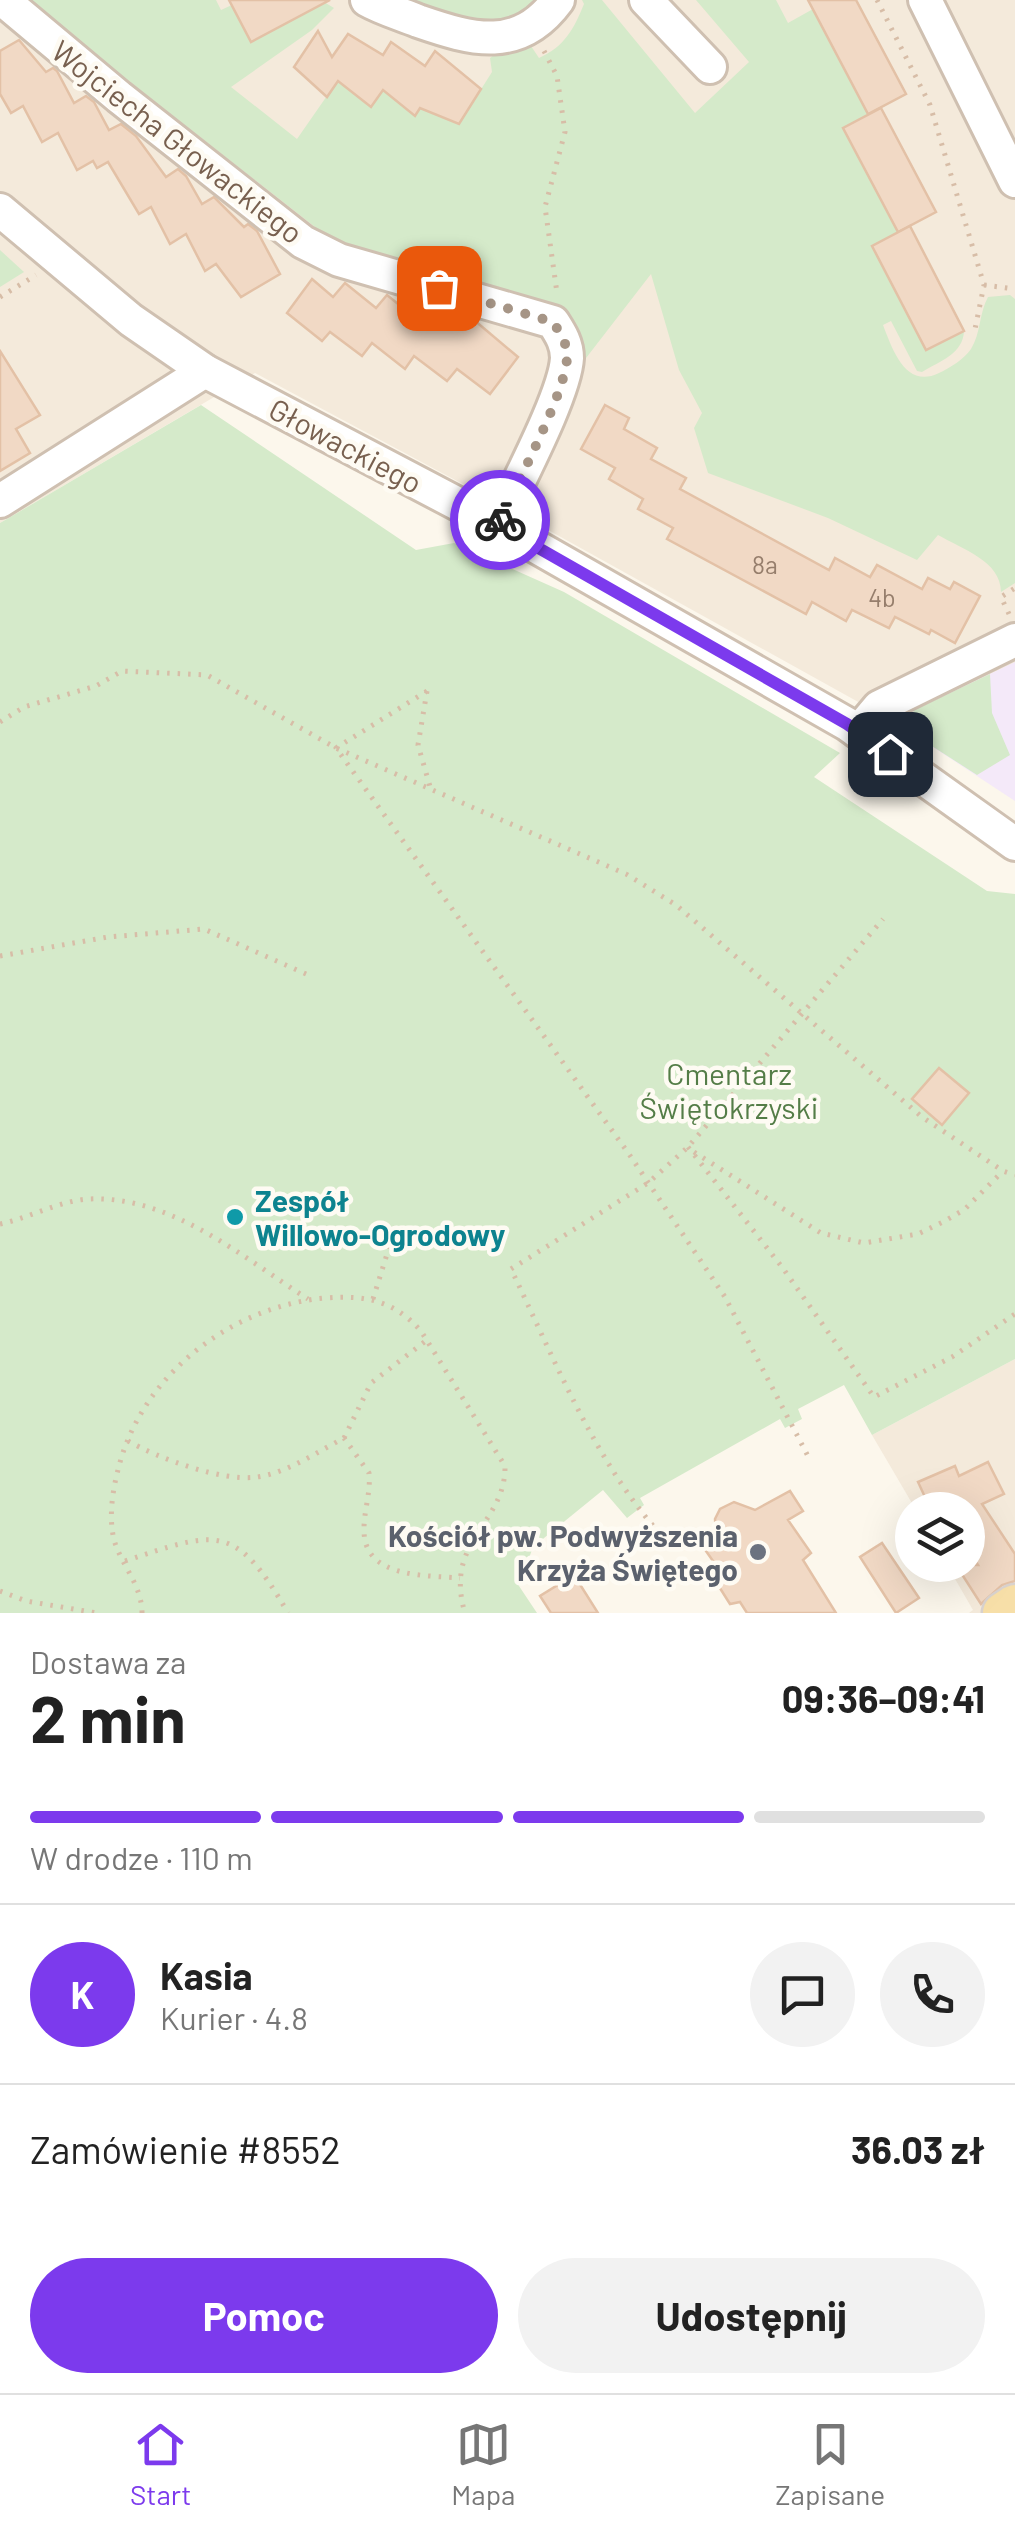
<!DOCTYPE html>
<html lang="pl">
<meta charset="utf-8">
<style>
:root{--surface:#fff;--page:#f2f2f2;--text:#222;--muted:#767676;--line:#e0e0e0;--accent:#7c3aed}
body{margin:0;font-family:Barlow,sans-serif;background:var(--page);color:var(--text);height:100vh;display:flex;flex-direction:column;font-size:38px;white-space:nowrap}
*{box-sizing:border-box;margin:0}
p{font-size:32px;color:var(--muted)}
.icon{flex:none;width:55px;height:55px;fill:none;stroke:currentColor;stroke-width:2;stroke-linecap:round;stroke-linejoin:round}
.map{position:relative;height:1613px;overflow:hidden}
.side{display:flex;flex-direction:column;background:var(--surface);flex:1}
.side>*{flex:none}
.controls{position:absolute;left:895px;top:1492px;display:grid;gap:20px}
.controls a{display:grid;place-items:center;width:90px;height:90px;border-radius:50%;background:var(--surface);box-shadow:0 10px 40px #0002;font-size:50px}
.pin{position:absolute;display:grid;place-items:center;width:85px;height:85px;color:#fff;margin:-42px;border-radius:20px;box-shadow:0 5px 15px #0006}
.courier{position:absolute;display:grid;place-items:center;width:100px;height:100px;margin:-50px;border:8px solid #7c3aed;border-radius:50%;background:#fff;color:#222;box-shadow:0 2px 12px #0007}
.headline em{font-style:normal;font-weight:700}
.headline div{display:flex;flex-direction:column-reverse}
.headline{display:flex;align-items:center;justify-content:space-between;height:170px;padding:0 30px}
h1{font-size:65px;font-weight:700;line-height:75px}
.bar{display:grid;grid-template-columns:repeat(4,1fr);gap:15px 10px;align-content:center;height:120px;padding:0 30px}
.bar i{height:12px;border-radius:8px;background:var(--line)}
.bar .active{background:var(--accent)}
.bar p{grid-column:span 4}
.line{display:flex;align-items:center;gap:25px;padding:0 30px;border-top:2px solid var(--line)}
.line div{flex:1}
.round{display:grid;place-items:center;flex:none;width:105px;height:105px;border-radius:52px;background:var(--page)}
.primary-button{display:flex;gap:20px;margin-top:auto;padding:20px 30px}
.primary-button a{flex:1;height:115px;border-radius:60px;background:var(--accent);color:#fff;font-size:40px;font-weight:700;line-height:115px;text-align:center}
.primary-button a+a{background:var(--page);color:var(--text)}
.menu{display:flex;justify-content:space-around;align-items:center;height:140px;border-top:2px solid var(--line);background:var(--surface);font-size:28px;color:var(--muted)}
.menu a{display:grid;justify-items:center;gap:5px}
.menu .active{color:var(--accent)}
.map>svg:first-child{display:block}
.residential{fill:#f4eadb}
.education{fill:#f4e9f9}
.green{fill:#d5eaca}
.building{fill:#f1d9c5;stroke:#e3c1a6;stroke-width:2.5}
.lines{fill:none;stroke-linecap:round;stroke-linejoin:round}
.minor-casing{stroke:#cfc0b1;stroke-width:38}
.major-casing{stroke:#d9d2ce;stroke-width:45}
.path{stroke:#d7bda7;stroke-width:5;stroke-dasharray:2.5 8;stroke-linecap:butt}
.minor{stroke:#fff;stroke-width:32}
.major{stroke:#f7dfa8;stroke-width:40}
.done{stroke:#a69586;stroke-width:10;stroke-dasharray:0 18}
.route{stroke:#7c3aed;stroke-width:12}
.culture-dot{fill:#0f9aa8;stroke:#fefbf3;stroke-width:4}
.worship-dot{fill:#6b7280;stroke:#fefbf3;stroke-width:4}
.labels{text-anchor:middle;dominant-baseline:central;stroke-width:9;stroke-linejoin:round;paint-order:stroke}
.number-label{font-size:25px;fill:#967e6c}
.street-label{font-size:30px;fill:#78604f;stroke:#fefbf3}
.park-label{font-size:30px;fill:#547d47;stroke:#fefbf3}
.culture-label{font-size:30px;font-weight:bold;fill:#0d838f;stroke:#fefbf3;text-anchor:start}
.worship-label{font-size:30px;font-weight:bold;fill:#5b616d;stroke:#fefbf3;text-anchor:end}
</style>
<div class="map">
<svg width="1015" height="1613" viewBox="0 0 1015 1613">
<rect width="100%" height="100%" fill="#fcf7ec"/>
<!-- residential -->
<g class="residential">
<path d="M 0,0 L 1015,0 L 1015,789 L 532,521 L 255,373 L 0,523 Z"/>
<path d="M 1015,1359 L 1015,1613 L 969,1613 L 973,1610 L 947,1565 L 968,1565 L 968,1510 L 916,1510 L 872,1435 Z"/>
</g>
<!-- education -->
<path class="education" d="M 1015,662 L 1015,801 L 907,730 L 914,710 Z"/>
<!-- green -->
<g class="green">
<path d="M 25,0 L 216,0 L 221,10 L 234,4 L 324,2 L 334,8 L 312,30 L 231,87 L 297,139 L 338,80 L 371,106 L 383,90 L 426,99 L 459,124 L 492,72 L 490,58 L 502,49 L 527,40 L 539,58 C 564,47 574,29 584,4 L 582,0 L 602,0 L 695,113 L 749,62 L 696,0 L 776,0 L 788,23 L 813,9 L 868,114 L 843,128 L 898,232 L 873,246 L 926,350 L 964,331 C 963,354 940,361 922,372 L 917,371 L 891,321 L 883,325 C 893,351 906,389 939,373 C 950,368 964,359 971,349 C 981,333 979,313 988,297 L 1010,295 L 1015,299 L 1015,583 L 1001,592 C 1001,561 962,549 938,535 L 917,560 L 828,518 L 708,473 L 694,428 L 702,413 L 679,370 L 651,274 L 576,371 L 568,340 L 343,249 Z"/>
<path d="M 379,0 L 543,0 L 531,12 L 502,23 Z"/>
<path d="M 0,250 L 24,272 L 0,287 Z"/>
<path d="M 201,405 L 416,550 L 454,543 L 564,592 L 840,753 L 814,777 L 987,891 L 1015,894 L 1015,1359 L 872,1435 L 844,1385 L 798,1409 L 802,1419 L 785,1428 L 780,1419 L 640,1498 L 644,1505 L 627,1518 L 603,1490 L 533,1547 L 519,1586 L 537,1613 L 0,1613 L 0,523 Z"/>
<path d="M 990,674 L 992,713 L 1010,755 L 977,775 L 907,730 L 914,710 Z"/>
</g>
<!-- building -->
<g class="building">
<path d="M 229,0 L 330,0 L 251,42 Z"/>
<path d="M 808,0 L 856,0 L 906,94 L 868,114 Z"/>
<path d="M 318,31 L 332,57 L 348,34 L 383,55 L 391,42 L 425,66 L 435,51 L 481,89 L 459,124 L 420,108 L 415,116 L 383,90 L 371,107 L 338,81 L 327,97 L 294,67 Z"/>
<path d="M 19,40 L 46,72 L 53,68 L 57,71 L 74,103 L 86,96 L 94,102 L 109,130 L 121,124 L 136,136 L 166,177 L 178,169 L 186,176 L 202,204 L 214,197 L 244,227 L 248,224 L 257,231 L 280,274 L 241,297 L 216,264 L 205,271 L 186,234 L 170,244 L 151,207 L 139,214 L 108,162 L 97,168 L 93,161 L 77,170 L 58,133 L 42,142 L 23,106 L 11,113 L 0,94 L 0,51 Z"/>
<path d="M 881,108 L 936,212 L 898,232 L 843,128 Z"/>
<path d="M 910,226 L 964,331 L 926,350 L 872,246 Z"/>
<path d="M 312,279 L 333,297 L 345,283 L 376,308 L 387,295 L 419,321 L 430,307 L 466,328 L 474,320 L 518,357 L 490,394 L 457,369 L 447,381 L 414,356 L 405,369 L 372,343 L 362,356 L 330,332 L 322,341 L 287,313 Z"/>
<path d="M 0,351 L 40,415 L 16,429 L 30,453 L 0,471 Z"/>
<path d="M 605,405 L 629,418 L 624,429 L 657,448 L 651,459 L 686,478 L 680,489 L 829,570 L 835,558 L 870,577 L 877,565 L 922,589 L 928,578 L 950,589 L 954,582 L 980,596 L 955,643 L 931,630 L 929,634 L 895,617 L 889,628 L 852,610 L 846,621 L 812,602 L 806,614 L 667,539 L 673,528 L 638,509 L 643,499 L 609,479 L 615,468 L 581,449 Z"/>
<path d="M 939,1068 L 969,1093 L 942,1125 L 912,1099 Z"/>
<path d="M 988,1462 L 1004,1494 L 982,1504 L 1015,1554 L 1015,1581 L 1002,1585 L 981,1604 L 956,1565 L 978,1565 L 968,1550 L 968,1510 L 931,1510 L 918,1482 L 955,1466 L 959,1476 Z"/>
<path d="M 790,1491 L 803,1511 L 788,1520 L 811,1553 L 803,1560 L 836,1613 L 747,1613 L 740,1602 L 730,1604 L 706,1566 L 713,1561 L 706,1551 L 715,1545 L 711,1537 L 716,1535 L 715,1519 L 720,1509 L 734,1502 L 755,1510 Z"/>
<path d="M 882,1543 L 919,1598 L 896,1613 L 860,1557 Z"/>
<path d="M 574,1575 L 598,1613 L 551,1613 L 540,1596 Z"/>
</g>
<g class="lines">
<defs>
<g id="minor">
<path d="M 3,0 L 119,97 L 303,242 L 339,260 L 553,322 C 560,333 567,343 567,358 C 565,395 515,487 498,525"/>
<path d="M 367,0 C 383,9 401,14 418,21 C 473,40 519,53 558,0"/>
<path d="M 646,0 L 710,67"/>
<path d="M 925,0 L 1015,181"/>
<path d="M 0,210 L 131,320 L 205,371 L 498,525 L 847,724 L 1015,844"/>
<path d="M 0,501 L 205,371"/>
<path d="M 858,732 L 879,707 L 1015,640"/>
</g>
<path id="major" d="M 1003,1613 L 1015,1605"/>
</defs>
<!-- minor casing -->
<use href="#minor" class="minor-casing"/>
<!-- major casing -->
<use href="#major" class="major-casing"/>
<!-- path -->
<g class="path">
<path d="M 877,0 L 930,105 L 984,285 L 974,334"/>
<path d="M 544,51 L 557,76 L 565,132 L 545,207 L 557,293"/>
<path d="M 984,285 L 1015,289"/>
<path d="M 0,297 L 36,275"/>
<path d="M 1009,614 L 1001,597 L 1015,588"/>
<path d="M 427,691 L 336,748 L 629,1154 L 725,1297 L 810,1460"/>
<path d="M 427,691 L 418,745 L 431,790"/>
<path d="M 0,722 L 24,707 L 96,686 L 122,671 L 207,675 L 336,748 L 626,874 L 676,905 L 922,1117 L 1003,1171 L 1015,1175"/>
<path d="M 0,956 L 108,937 L 204,929 L 313,977"/>
<path d="M 688,1147 L 782,1267 L 874,1397 L 952,1357 L 1015,1314"/>
<path d="M 694,1152 L 821,1233 L 864,1243 L 918,1234 L 945,1221 L 965,1209 L 1003,1171"/>
<path d="M 0,1224 C 29,1218 59,1201 88,1199 C 171,1195 242,1257 308,1299"/>
<path d="M 373,1299 L 397,1222"/>
<path d="M 344,1438 L 371,1383 L 427,1340"/>
<path d="M 128,1441 C 158,1458 222,1482 257,1477 C 287,1473 317,1452 344,1438 L 369,1473 C 371,1492 364,1510 364,1529 C 363,1579 426,1575 460,1578"/>
<path d="M 667,1541 C 598,1470 554,1358 511,1269 L 648,1183 L 688,1147 L 883,919"/>
<path d="M 125,1561 C 216,1531 235,1521 288,1613"/>
<path d="M 0,1591 L 26,1601 L 97,1613"/>
<path d="M 142,1613 C 142,1583 118,1562 113,1535 C 109,1513 113,1488 119,1466 C 143,1374 232,1306 325,1298 C 366,1295 393,1300 421,1331 L 505,1466 C 506,1524 443,1540 465,1613"/>
</g>
<!-- minor -->
<use href="#minor" class="minor"/>
<!-- major -->
<use href="#major" class="major"/>
</g>
<g class="lines">
<!-- done -->
<path class="done" d="M 439,288 L 553,322 C 560,333 568,344 567,358 C 565,394 517,483 500,520"/>
<!-- route -->
<path class="route" d="M 500,520 L 498,525 L 847,724 L 890,754"/>
</g>
<!-- markers -->
<circle class="culture-dot" cx="235" cy="1217" r="10"/>
<circle class="worship-dot" cx="758" cy="1552" r="10"/>
<g class="labels">
<!-- number labels -->
<g class="number-label">
<text x="765" y="564">8a</text>
<text x="882" y="597">4b</text>
</g>
<!-- street labels -->
<g class="street-label">
<text transform="translate(178 141) rotate(38)">Wojciecha Głowackiego</text>
<text transform="translate(346 445) rotate(28)">Głowackiego</text>
</g>
<!-- park labels -->
<g class="park-label">
<text x="729" y="1073">Cmentarz<tspan x="729" dy="34">Świętokrzyski</tspan></text>
</g>
<!-- culture labels -->
<g class="culture-label">
<text x="255" y="1200">Zespół<tspan x="255" dy="34">Willowo-Ogrodowy</tspan></text>
</g>
<!-- worship labels -->
<g class="worship-label">
<text x="738" y="1535">Kościół pw. Podwyższenia<tspan x="738" dy="34">Krzyża Świętego</tspan></text>
</g>
</g>
</svg>
<div class="controls">
<a><svg class="icon" aria-label="layers" viewBox="0 0 24 24"><path d="M12 4l9 5-9 5-9-5zM3 14l9 5 9-5"/></svg></a>
</div>
<div class="pin" style="left:439px;top:288px;background:#ea580c"><svg class="icon" aria-label="bag" viewBox="0 0 24 24"><path d="M5 8h14l-1 12H6zM9 8a3 3 0 0 1 6 0"/></svg></div>
<div class="pin" style="left:890px;top:754px;background:#1f2937"><svg class="icon" aria-label="home" viewBox="0 0 24 24"><path d="M3 11l9-7 9 7M6 9v11h12V9"/></svg></div>
<div class="courier" style="left:500px;top:520px"><svg class="icon" aria-label="bike" viewBox="0 0 24 24"><circle cx="6" cy="16" r="4"/><circle cx="18" cy="16" r="4"/><path d="M6 16l4-8h5l3 8M10 8l3 8H6M13 5h3"/></svg></div>
</div>
<section class="side">
<div class="headline"><div><h1>2 min</h1><p>Dostawa za</p></div><em>09:36–09:41</em></div>
<div class="bar"><i class="active"></i><i class="active"></i><i class="active"></i><i></i><p>W drodze · 110 m</p></div>
<div class="line" style="height:180px"><b class="round" style="background:var(--accent);color:#fff">K</b><div><b>Kasia</b><p>Kurier · 4.8</p></div><a class="round"><svg class="icon" aria-label="chat" viewBox="0 0 24 24"><path d="M4 5h16v11H9l-5 4z"/></svg></a><a class="round"><svg class="icon" aria-label="phone" viewBox="0 0 24 24"><path d="M5 4h4l2 5-3 2q2 4 5 5l2-3 5 2v4C11 20 4 13 5 4z"/></svg></a></div>
<div class="line" style="height:130px"><div>Zamówienie #8552</div><b>36.03 zł</b></div>
<div class="primary-button"><a>Pomoc</a><a>Udostępnij</a></div>
</section>
<nav class="menu">
<a class="active"><svg class="icon" aria-label="home" viewBox="0 0 24 24"><path d="M3 11l9-7 9 7M6 9v11h12V9"/></svg>Start</a>
<a><svg class="icon" aria-label="map" viewBox="0 0 24 24"><path d="M3 6l6-2 6 2 6-2v14l-6 2-6-2-6 2zM9 4v14M15 6v14"/></svg>Mapa</a>
<a><svg class="icon" aria-label="saved" viewBox="0 0 24 24"><path d="M7 4h10v16l-5-4-5 4z"/></svg>Zapisane</a>
</nav>
